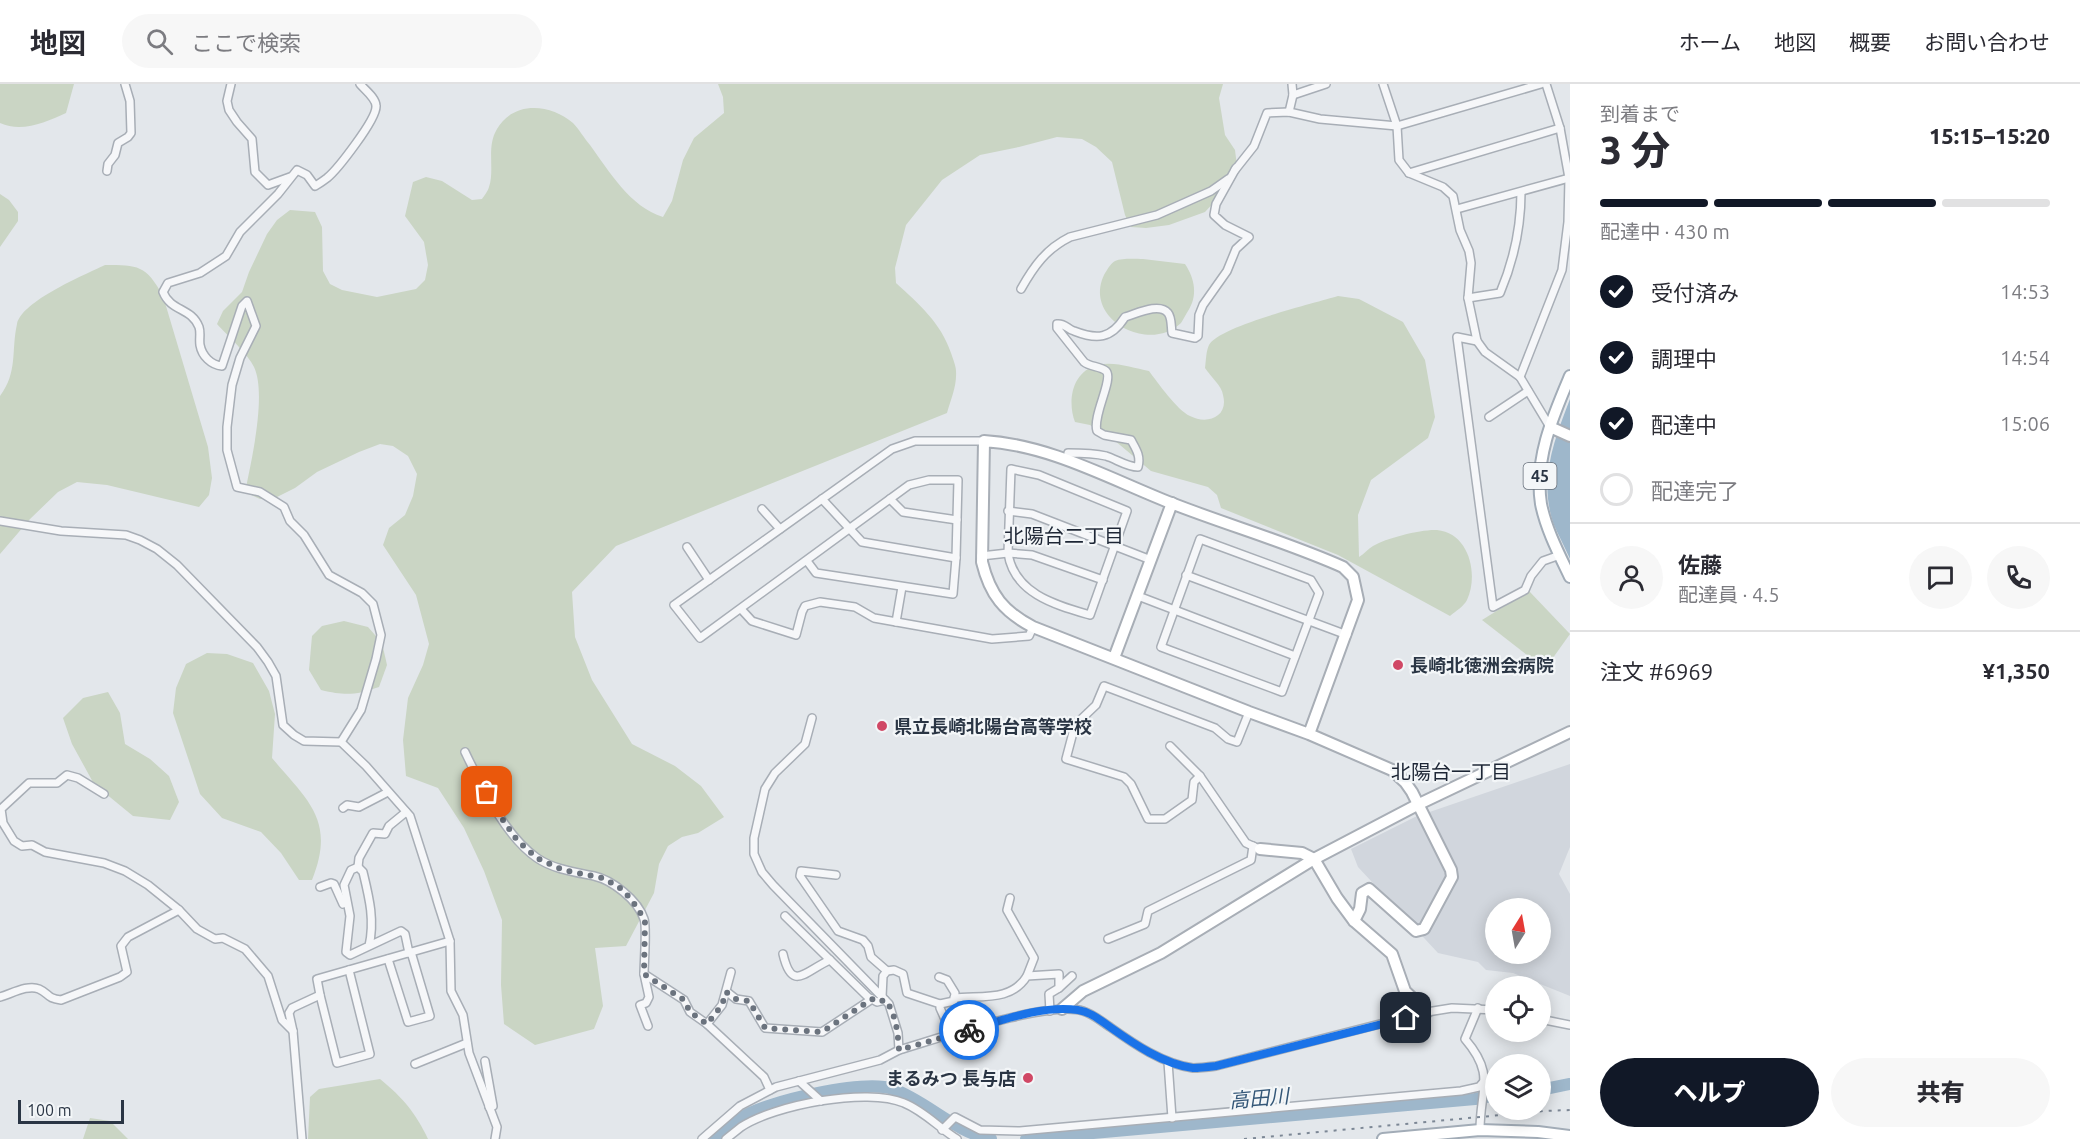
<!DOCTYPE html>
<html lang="ja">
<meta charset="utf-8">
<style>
:root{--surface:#fff;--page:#f7f7f7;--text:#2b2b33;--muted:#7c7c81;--line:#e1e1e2;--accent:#111827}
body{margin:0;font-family:Ubuntu,"Noto Sans JP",sans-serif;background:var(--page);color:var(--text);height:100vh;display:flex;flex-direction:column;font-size:22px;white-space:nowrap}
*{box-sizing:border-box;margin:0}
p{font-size:20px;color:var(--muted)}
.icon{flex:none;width:33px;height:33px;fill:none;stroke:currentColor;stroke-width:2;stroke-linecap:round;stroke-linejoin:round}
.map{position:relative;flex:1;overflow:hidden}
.sheet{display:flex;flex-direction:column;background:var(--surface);width:510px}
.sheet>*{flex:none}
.needle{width:39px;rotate:11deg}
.fabs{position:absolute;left:1485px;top:814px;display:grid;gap:12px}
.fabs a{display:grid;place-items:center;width:66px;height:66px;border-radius:50%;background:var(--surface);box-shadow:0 3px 15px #0003;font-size:30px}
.scale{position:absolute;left:18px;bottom:15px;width:106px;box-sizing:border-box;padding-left:6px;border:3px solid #2a3544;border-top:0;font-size:16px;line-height:21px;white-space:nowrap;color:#2a3544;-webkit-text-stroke:4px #f3f6f8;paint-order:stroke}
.pin{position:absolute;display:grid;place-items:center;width:51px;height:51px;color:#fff;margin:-26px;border-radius:12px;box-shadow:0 3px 9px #0006}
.courier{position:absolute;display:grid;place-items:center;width:60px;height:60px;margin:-30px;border:4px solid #1a73e8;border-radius:50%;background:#fff;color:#222;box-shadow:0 2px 8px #0007}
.overview em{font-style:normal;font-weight:800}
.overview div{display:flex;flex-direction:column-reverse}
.overview{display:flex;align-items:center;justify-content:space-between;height:102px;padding:0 30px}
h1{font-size:39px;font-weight:800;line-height:45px}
.bar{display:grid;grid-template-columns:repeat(4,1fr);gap:9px 6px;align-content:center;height:72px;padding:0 30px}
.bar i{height:8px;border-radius:4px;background:var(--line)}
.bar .active{background:var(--accent)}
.bar p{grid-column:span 4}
.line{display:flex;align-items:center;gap:15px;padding:0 30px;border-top:2px solid var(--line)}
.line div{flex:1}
.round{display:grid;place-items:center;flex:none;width:63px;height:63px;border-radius:32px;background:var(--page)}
ol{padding:0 30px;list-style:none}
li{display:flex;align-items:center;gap:18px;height:66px}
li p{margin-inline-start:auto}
li .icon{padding:6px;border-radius:50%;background:var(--accent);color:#fff;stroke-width:4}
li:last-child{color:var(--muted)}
li i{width:33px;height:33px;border:3px solid var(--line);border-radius:50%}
.primary-button{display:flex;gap:12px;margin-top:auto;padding:12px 30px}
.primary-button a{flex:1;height:69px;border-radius:36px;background:var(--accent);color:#fff;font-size:24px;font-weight:800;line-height:69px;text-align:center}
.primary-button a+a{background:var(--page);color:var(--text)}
header{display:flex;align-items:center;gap:36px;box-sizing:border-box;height:84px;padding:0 30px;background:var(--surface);border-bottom:2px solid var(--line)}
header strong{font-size:28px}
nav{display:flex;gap:33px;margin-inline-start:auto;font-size:21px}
.search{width:420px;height:54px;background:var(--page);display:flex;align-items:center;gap:15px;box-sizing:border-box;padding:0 21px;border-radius:33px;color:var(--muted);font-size:22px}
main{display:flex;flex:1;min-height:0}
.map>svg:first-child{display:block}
.built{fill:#d1d6dd;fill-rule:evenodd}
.green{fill:#cad5c4}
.water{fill:#9eb7cb}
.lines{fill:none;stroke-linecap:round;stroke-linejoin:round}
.river{stroke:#9eb7cb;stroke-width:12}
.street-casing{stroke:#a8aeb6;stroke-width:10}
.secondary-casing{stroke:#a8aeb6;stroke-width:14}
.primary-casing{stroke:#a2acb7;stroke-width:14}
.street{stroke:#f6f7f9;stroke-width:7}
.secondary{stroke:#fff;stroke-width:10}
.primary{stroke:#fff;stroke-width:10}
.rail{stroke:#7c8795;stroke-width:2;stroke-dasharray:3 6;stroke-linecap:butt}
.done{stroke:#6b737e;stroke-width:6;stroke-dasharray:0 10.8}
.route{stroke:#1a73e8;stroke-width:8}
.poi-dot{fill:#d04865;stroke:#f3f6f8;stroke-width:2}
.labels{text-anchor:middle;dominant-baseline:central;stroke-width:4.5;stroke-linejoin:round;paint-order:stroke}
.shield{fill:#f3f6f8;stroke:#666f7a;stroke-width:1.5}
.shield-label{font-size:16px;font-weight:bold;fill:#2a3544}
.poi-label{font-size:18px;font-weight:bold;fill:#2a3544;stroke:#f3f6f8;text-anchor:start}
.neighbourhood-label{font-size:20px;fill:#1d2635;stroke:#f3f6f8}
.water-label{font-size:20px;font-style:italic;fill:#345778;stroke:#f3f6f8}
</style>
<header>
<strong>地図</strong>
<div class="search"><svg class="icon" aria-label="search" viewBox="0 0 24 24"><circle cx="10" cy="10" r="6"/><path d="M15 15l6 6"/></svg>ここで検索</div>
<nav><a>ホーム</a><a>地図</a><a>概要</a><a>お問い合わせ</a></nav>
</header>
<main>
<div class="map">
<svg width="1570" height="1055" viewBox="0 0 1570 1055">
<rect width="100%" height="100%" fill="#e3e7eb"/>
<!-- built -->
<path class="built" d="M 1570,680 L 1570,763 L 1559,790 L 1570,810 L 1570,912 L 1513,889 L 1486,886 L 1478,878 L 1438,869 L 1358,783 L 1351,765 L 1415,733 ZM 1496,825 L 1540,825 L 1540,870 L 1496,870 Z"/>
<!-- green -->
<g class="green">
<path d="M 0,0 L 74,0 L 66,29 C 46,38 22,49 0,39 Z"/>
<path d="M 718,0 L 1223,0 L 1219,14 L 1225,51 L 1235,66 L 1237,82 L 1228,103 L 1205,128 L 1169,141 L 1146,144 L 1131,143 L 1125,131 L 1112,78 L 1096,63 L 1082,55 L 1057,53 L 1019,63 L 980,71 L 942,96 L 906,141 L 895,184 L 896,199 C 919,220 941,239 951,269 C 953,275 956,282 956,287 C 957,302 951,315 947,329 L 616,462 L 572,508 L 575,553 L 592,596 L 632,660 L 675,682 L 701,702 L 724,733 L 698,749 L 682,753 L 668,762 L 659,780 L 654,809 L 626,862 L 595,864 L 603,922 L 594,945 L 535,961 L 504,940 L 501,901 L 502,836 L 484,787 L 464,744 L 438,704 L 406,692 L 403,656 L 408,614 L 423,581 L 429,560 L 416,511 L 383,461 L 389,444 L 405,431 L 413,412 L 417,390 L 408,372 L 393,362 L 380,360 L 359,368 L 317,388 L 295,404 L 275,414 L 260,415 L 245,408 C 251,379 267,310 254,283 C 248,270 227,251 217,240 L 223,227 L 242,208 L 249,188 L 267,150 L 277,136 L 290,126 L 315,128 L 322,143 L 323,187 L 330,200 L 342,206 L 377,213 L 416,205 L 425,196 L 428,181 L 424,158 L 405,132 L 413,98 L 426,93 L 442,97 L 472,116 L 482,115 C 484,112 488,107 489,103 C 495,85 486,63 497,45 C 514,16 551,20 573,39 C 579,45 584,54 590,61 C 609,87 630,123 663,133 L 672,117 L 683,76 L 694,54 L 724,29 L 723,13 Z"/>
<path d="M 0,110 L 9,116 L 18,128 L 18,137 L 0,163 Z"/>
<path d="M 1143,175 L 1185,180 C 1195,195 1198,212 1188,227 C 1186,230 1183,236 1181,239 C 1149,270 1083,235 1104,191 C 1107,186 1110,180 1115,177 C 1122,174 1135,175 1143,175 Z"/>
<path d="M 105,181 C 138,181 146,181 163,212 L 208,363 L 212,394 L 209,411 L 199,423 L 107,401 L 77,398 L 58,408 L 30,435 L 0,470 L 0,312 C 18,288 11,267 17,240 C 22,217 84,191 105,181 Z"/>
<path d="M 1338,212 L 1359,215 L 1403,238 L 1425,276 L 1435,333 L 1428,354 L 1371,396 L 1358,431 L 1359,473 C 1364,470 1368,465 1373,462 C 1386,454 1422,445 1437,446 C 1469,449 1479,490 1467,516 C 1464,522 1456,527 1450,532 L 1338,471 L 1221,424 L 1217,411 L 1208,403 L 1151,387 L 1114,356 L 1090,341 L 1075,338 C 1067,317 1072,287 1098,281 C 1114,277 1133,284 1149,287 C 1158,299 1177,326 1190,332 C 1207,341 1229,333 1223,311 C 1222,302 1210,292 1205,284 C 1206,277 1206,267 1209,261 C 1219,242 1315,219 1338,212 Z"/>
<path d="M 1529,507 L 1570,550 L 1545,585 L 1482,536 Z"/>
<path d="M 344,537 L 368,543 L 382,559 L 387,581 L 379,603 C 356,611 346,612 321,606 L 309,586 L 312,552 L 322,542 Z"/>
<path d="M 207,569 L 227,570 L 253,579 L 269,607 L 275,630 L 272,674 C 308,717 336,736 312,796 L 299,796 L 281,769 L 261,748 L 222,734 L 200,710 L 173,629 L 176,604 L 186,580 Z"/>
<path d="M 108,608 L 120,629 L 125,660 L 150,675 L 169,692 L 179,718 L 170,736 L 133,732 L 94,700 L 72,660 L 63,634 L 83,614 Z"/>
<path d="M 380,995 C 403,1014 415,1028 428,1055 L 308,1055 L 310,1013 L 319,1005 Z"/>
<path d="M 90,1034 L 110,1037 L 128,1055 L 83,1055 Z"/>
</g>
<!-- water -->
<path class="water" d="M 1570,315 L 1570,475 C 1565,464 1559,452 1554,441 C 1538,396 1554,357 1570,315 Z"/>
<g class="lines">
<!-- river -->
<g class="river">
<path d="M 1540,1006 L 1570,1000"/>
<path d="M 716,1055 C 724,1048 732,1040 741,1034 C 766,1017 865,995 893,1005 C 928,1018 954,1048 991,1055"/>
<path d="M 1026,1055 L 1475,1015 L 1496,1011"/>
</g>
<defs>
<g id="street">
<path d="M 231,0 L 227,17 L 229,26 L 237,38 L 252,55 L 255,88 L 268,101 L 290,93"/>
<path d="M 1383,0 L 1397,42 L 1399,76 L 1409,89 L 1443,103 L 1453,112 L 1460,146 L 1469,167 L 1471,179 L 1468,214 L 1477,257 L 1485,268 L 1520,293 L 1550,343"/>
<path d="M 1293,11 L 1326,0"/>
<path d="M 1289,28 L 1293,11 L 1292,0"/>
<path d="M 1235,86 L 1254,62 L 1267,29 L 1289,28 L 1320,35 L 1397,42 L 1541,0"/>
<path d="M 107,87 L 108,80 L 115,71 L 118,59 L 128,53 L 131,49 L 130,17 L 125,0"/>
<path d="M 1409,89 L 1560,44"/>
<path d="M 1457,125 L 1569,94"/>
<path d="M 1021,205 C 1034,182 1046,165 1070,153 L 1157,131 L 1211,107 L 1228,95"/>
<path d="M 1468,214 L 1500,209 C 1514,176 1521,143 1521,108"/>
<path d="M 1477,257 L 1457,253 L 1493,523 L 1525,506 L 1531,492 L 1543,477 L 1560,471"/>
<path d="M 1520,293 L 1562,186 L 1568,138 L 1569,94 L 1560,44 L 1546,0"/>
<path d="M 1489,333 L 1528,307"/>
<path d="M 1067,376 L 1068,369 C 1081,369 1093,369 1106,372 C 1116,375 1127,383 1138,383 C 1141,372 1136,365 1131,356 L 1104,351 L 1097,347 C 1092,332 1114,295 1106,287 C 1100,282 1090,283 1084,278 L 1057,244 L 1057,240 C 1065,239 1067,245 1074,247 C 1097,256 1111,255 1125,233 C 1136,230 1159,218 1168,229 C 1172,234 1171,243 1172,249 L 1195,254 L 1198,252 L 1199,231 L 1203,221 L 1227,187 L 1236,165 L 1249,153 L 1225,141 L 1214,131 L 1216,120 L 1236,84"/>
<path d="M 1011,385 L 1039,391 L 1127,427 L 1090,531 C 1056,521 1014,510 1008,469 Z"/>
<path d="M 822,415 L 862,458 L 956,474"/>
<path d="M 890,415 L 903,428 L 957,436"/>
<path d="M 762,425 L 780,445"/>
<path d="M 1008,427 L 1032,430 L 1151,476"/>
<path d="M 0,437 L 61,447 L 126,451 L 140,456 L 157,465 L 177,481 L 257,563 L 268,578 L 276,592 L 283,641 L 294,651 L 304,657 L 341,658 L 366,682 L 410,732 L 450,857 L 451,907 L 463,931 L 469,969 L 497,1043 L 495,1055"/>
<path d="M 1200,455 L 1311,496 L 1319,509 L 1282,608 L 1161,563 Z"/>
<path d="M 687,463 L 709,496"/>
<path d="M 981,472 L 1008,469 L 1032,471 L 1103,496"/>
<path d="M 807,477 L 816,489 L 953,510 L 956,474 L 958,396 L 929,396 L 909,401 L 700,554 L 674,521 L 892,365 L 915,357 L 984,357"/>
<path d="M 1186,491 L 1347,551"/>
<path d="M 1138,512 L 1295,572"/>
<path d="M 741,525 L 752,537 L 796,551 L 802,528 L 805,522 L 820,518 L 855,523 L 874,534 L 992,555 L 1029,552 L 1033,543"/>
<path d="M 896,538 L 902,503"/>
<path d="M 812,634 L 805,660 L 775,689 L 765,705 L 754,754 L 754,770 L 762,788 L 773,801 L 889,920 L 898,949 L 899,966"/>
<path d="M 341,658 L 361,626 L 376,575 L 381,551 L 373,520 L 362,509 L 329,491 L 304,451 L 290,437 L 284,423 L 260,408 L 237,403 L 227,366 L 227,343 L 232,301 L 240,274 L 256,242 L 247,217 L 242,222 L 222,282 C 211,281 202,272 200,261 C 199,255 201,249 199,243 C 191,223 171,228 163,208 L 168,199 L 200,189 L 226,172 L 240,148 L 278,110 L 297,86 L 307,91 L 315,102 C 319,100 323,97 327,94 C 337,86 377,35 376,22 C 376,14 365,6 360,0"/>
<path d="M 1170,662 L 1200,692 L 1246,759 L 1257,764"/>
<path d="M 465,668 C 482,703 505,752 537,774 C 553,785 574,788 594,792 C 612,796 638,816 644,835 C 647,842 644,880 644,890 L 684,916 L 690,928 L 707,940 L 764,993 L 770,1006"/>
<path d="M 1200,692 L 1194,698 L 1192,716 L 1165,735 L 1148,735 L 1131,700 L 1124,693 L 1066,675 L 1075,641 L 1096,621 L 1104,602 L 1215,644 L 1228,655 L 1237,658 L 1249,628"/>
<path d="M 104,710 L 78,694 L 67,691 L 57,699 L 29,699 L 1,725 L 3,739 L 14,757 L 22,762 L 32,761 L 45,768 L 104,779 L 125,787 L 148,801 L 179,826 L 197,845 L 215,855 L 223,854 L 245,865 L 268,892 L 282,936 L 293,947"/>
<path d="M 343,724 L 347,721 L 359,723 L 388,708"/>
<path d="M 358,783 L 359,774 L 373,749 L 385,750 L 389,742 L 406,728"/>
<path d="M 836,791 L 801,787 L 800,792 L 838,847 L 863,856 L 868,862 L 871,873 L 887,887"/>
<path d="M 320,803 L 331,799 L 334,800 L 343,820"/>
<path d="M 1010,814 L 1007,826 L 1034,874 L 1027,892"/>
<path d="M 785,832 L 868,913 L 877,918 L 885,916"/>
<path d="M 1108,855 L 1145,840 L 1148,827 L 1251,776 L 1253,762"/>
<path d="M 369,862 C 375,836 369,813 363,788 L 358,783 L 351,786 L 344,801 L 350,832 L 346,868 L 350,871 L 401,847 L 405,850 L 409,869"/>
<path d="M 783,870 C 792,909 805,887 830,876"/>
<path d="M 388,875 L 408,938 L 430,932 L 411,868"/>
<path d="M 644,890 L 649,913 L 646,919 L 640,921 L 648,942"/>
<path d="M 939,893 L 947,896 L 955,909 L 954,917 L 940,920"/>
<path d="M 1059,904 L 1072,892"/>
<path d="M 727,908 L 736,915 L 749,917 L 765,944 L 822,948 L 872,915"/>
<path d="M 320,911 L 337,979 L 370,970 L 349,886"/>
<path d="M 0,913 C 11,910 28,900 39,905 C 50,910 46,914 61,916 L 120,893 L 127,888 L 121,862 L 128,853 L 179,826"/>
<path d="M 882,913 L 883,892 L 887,887 L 894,886 L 903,890 L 907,909 L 940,920 L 940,924 L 952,951"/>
<path d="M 954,914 C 981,911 1011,918 1027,892 L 1059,890 L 1059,904 L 1049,910 L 1050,927"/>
<path d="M 1478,924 L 1465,955 C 1496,991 1480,1005 1480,1046"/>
<path d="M 1540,935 L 1570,941"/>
<path d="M 707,940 L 722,921 L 731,888"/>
<path d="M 485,977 L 493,1022 L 489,1023"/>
<path d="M 1168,978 L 1172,1034"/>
<path d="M 415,980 L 467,959"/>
<path d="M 799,997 L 821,1017"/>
<path d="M 942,1046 L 955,1033 L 980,1046 L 1020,1047 L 1461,1007 L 1479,1003 L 1486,995"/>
<path d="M 302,1055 L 293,947 L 289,929 L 292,924 L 320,911 L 317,895 L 450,857"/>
<path d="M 702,1055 L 740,1022 L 776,1003 L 880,976 L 899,966 C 937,955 1049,916 1083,927 C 1093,930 1101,937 1110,943 C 1134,960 1163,980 1193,984 C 1200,984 1208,983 1216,982 L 1427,928 L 1452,924 L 1496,926"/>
<path d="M 726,1055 C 731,1051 736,1047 741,1043 C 774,1021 867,1003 904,1019 C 924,1027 939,1044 957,1055"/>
</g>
<g id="secondary">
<path d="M 1550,343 L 1570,352"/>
<path d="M 1114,574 L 1172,419"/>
<path d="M 1309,650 L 1358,516 L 1353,493 L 1343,483 C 1287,458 1227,441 1171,419 C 1110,395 1050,361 984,357 L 982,478 C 990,511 1004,528 1033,543 L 1249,628 L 1309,650 L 1392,686 L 1405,698 L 1412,708 L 1451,786 L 1452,793 L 1424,845 L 1416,847 L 1369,805 L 1362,809 L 1360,825 L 1354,837"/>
<path d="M 1260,765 L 1302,769 L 1314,775 L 1337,814 L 1354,837 L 1392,870 L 1405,907 L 1427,928"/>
<path d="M 1062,925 L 1083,907 L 1161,869 L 1314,775 L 1417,721 L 1570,648"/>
</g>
<g id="primary">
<path d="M 1570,292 C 1553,332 1534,375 1541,420 C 1546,445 1559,470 1570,493"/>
<path d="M 1383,1055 L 1480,1046 L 1538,1048 L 1570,1052"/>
</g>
</defs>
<!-- street casing -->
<use href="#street" class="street-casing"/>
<!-- secondary casing -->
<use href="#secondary" class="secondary-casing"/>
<!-- primary casing -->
<use href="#primary" class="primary-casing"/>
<!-- street -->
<use href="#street" class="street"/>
<!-- secondary -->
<use href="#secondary" class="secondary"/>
<!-- primary -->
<use href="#primary" class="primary"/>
<!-- rail -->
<path class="rail" d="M 1244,1055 L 1544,1027 L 1570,1026"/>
</g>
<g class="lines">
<!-- done -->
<path class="done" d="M 487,708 L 498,729 L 517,756 L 537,774 L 563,786 L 603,794 L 619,803 L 631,815 L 645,836 L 644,890 L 684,916 L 690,928 L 707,940 L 722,921 L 726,908 L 736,915 L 749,917 L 765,944 L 822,948 L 872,915 L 878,918 L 885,916 C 896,928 898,951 899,966 L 969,946"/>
<!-- route -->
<path class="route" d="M 969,946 C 1003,936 1042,921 1078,926 C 1091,928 1100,936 1110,943 C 1134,960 1163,980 1193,984 C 1200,984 1208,983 1216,982 L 1406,934"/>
</g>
<!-- markers -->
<g class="poi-dot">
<circle cx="1398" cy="581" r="6"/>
<circle cx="882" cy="642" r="6"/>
<circle cx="1028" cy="994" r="6"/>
</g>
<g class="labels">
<!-- shield labels -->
<rect class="shield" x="1523.5" y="379" width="33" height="26" rx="4.5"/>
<g class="shield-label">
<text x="1540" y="392">45</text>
</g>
<!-- poi labels -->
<g class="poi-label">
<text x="1410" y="581">長崎北徳洲会病院</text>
<text x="894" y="642">県立長崎北陽台高等学校</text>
<text x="1016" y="994" text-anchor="end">まるみつ 長与店</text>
</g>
<!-- neighbourhood labels -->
<g class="neighbourhood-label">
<text x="1064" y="451">北陽台二丁目</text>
<text x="1451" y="687">北陽台一丁目</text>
</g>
<!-- water labels -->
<g class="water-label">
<text transform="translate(1259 1014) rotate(-5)">高田川</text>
</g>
</g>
</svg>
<div class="fabs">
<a><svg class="needle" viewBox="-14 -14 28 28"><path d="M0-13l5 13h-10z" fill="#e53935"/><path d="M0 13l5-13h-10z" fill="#7c7c81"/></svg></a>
<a><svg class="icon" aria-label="locate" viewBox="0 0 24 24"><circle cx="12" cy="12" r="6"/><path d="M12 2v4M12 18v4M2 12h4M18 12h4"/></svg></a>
<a><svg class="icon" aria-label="layers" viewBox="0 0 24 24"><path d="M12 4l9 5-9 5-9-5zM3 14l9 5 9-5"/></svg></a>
</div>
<div class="scale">100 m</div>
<div class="pin" style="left:487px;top:708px;background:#ea580c"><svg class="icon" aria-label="bag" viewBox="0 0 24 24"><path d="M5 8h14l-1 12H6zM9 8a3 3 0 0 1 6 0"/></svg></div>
<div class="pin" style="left:1406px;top:934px;background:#1f2937"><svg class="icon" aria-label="home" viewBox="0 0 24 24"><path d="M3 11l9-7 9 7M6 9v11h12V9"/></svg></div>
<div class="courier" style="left:969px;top:946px"><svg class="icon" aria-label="bike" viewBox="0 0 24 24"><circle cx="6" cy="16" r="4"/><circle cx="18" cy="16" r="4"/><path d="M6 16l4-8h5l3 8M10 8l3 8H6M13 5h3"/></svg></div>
</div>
<section class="sheet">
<div class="overview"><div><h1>3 分</h1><p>到着まで</p></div><em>15:15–15:20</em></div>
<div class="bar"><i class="active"></i><i class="active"></i><i class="active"></i><i></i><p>配達中 · 430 m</p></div>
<ol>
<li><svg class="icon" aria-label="check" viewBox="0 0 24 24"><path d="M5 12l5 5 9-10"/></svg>受付済み<p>14:53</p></li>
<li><svg class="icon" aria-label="check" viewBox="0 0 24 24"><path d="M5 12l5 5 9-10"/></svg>調理中<p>14:54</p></li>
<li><svg class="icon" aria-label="check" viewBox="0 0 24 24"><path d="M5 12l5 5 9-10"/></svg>配達中<p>15:06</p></li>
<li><i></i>配達完了</li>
</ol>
<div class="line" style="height:108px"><a class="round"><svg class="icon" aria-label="person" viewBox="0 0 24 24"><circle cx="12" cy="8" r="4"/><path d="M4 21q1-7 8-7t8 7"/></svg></a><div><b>佐藤</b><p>配達員 · 4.5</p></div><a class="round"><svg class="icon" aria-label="chat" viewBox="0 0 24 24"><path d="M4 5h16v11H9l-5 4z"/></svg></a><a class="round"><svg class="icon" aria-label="phone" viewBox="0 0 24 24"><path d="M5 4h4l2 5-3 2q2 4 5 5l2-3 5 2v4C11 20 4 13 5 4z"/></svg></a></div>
<div class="line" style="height:78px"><div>注文 #6969</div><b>¥1,350</b></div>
<div class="primary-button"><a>ヘルプ</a><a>共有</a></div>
</section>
</main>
